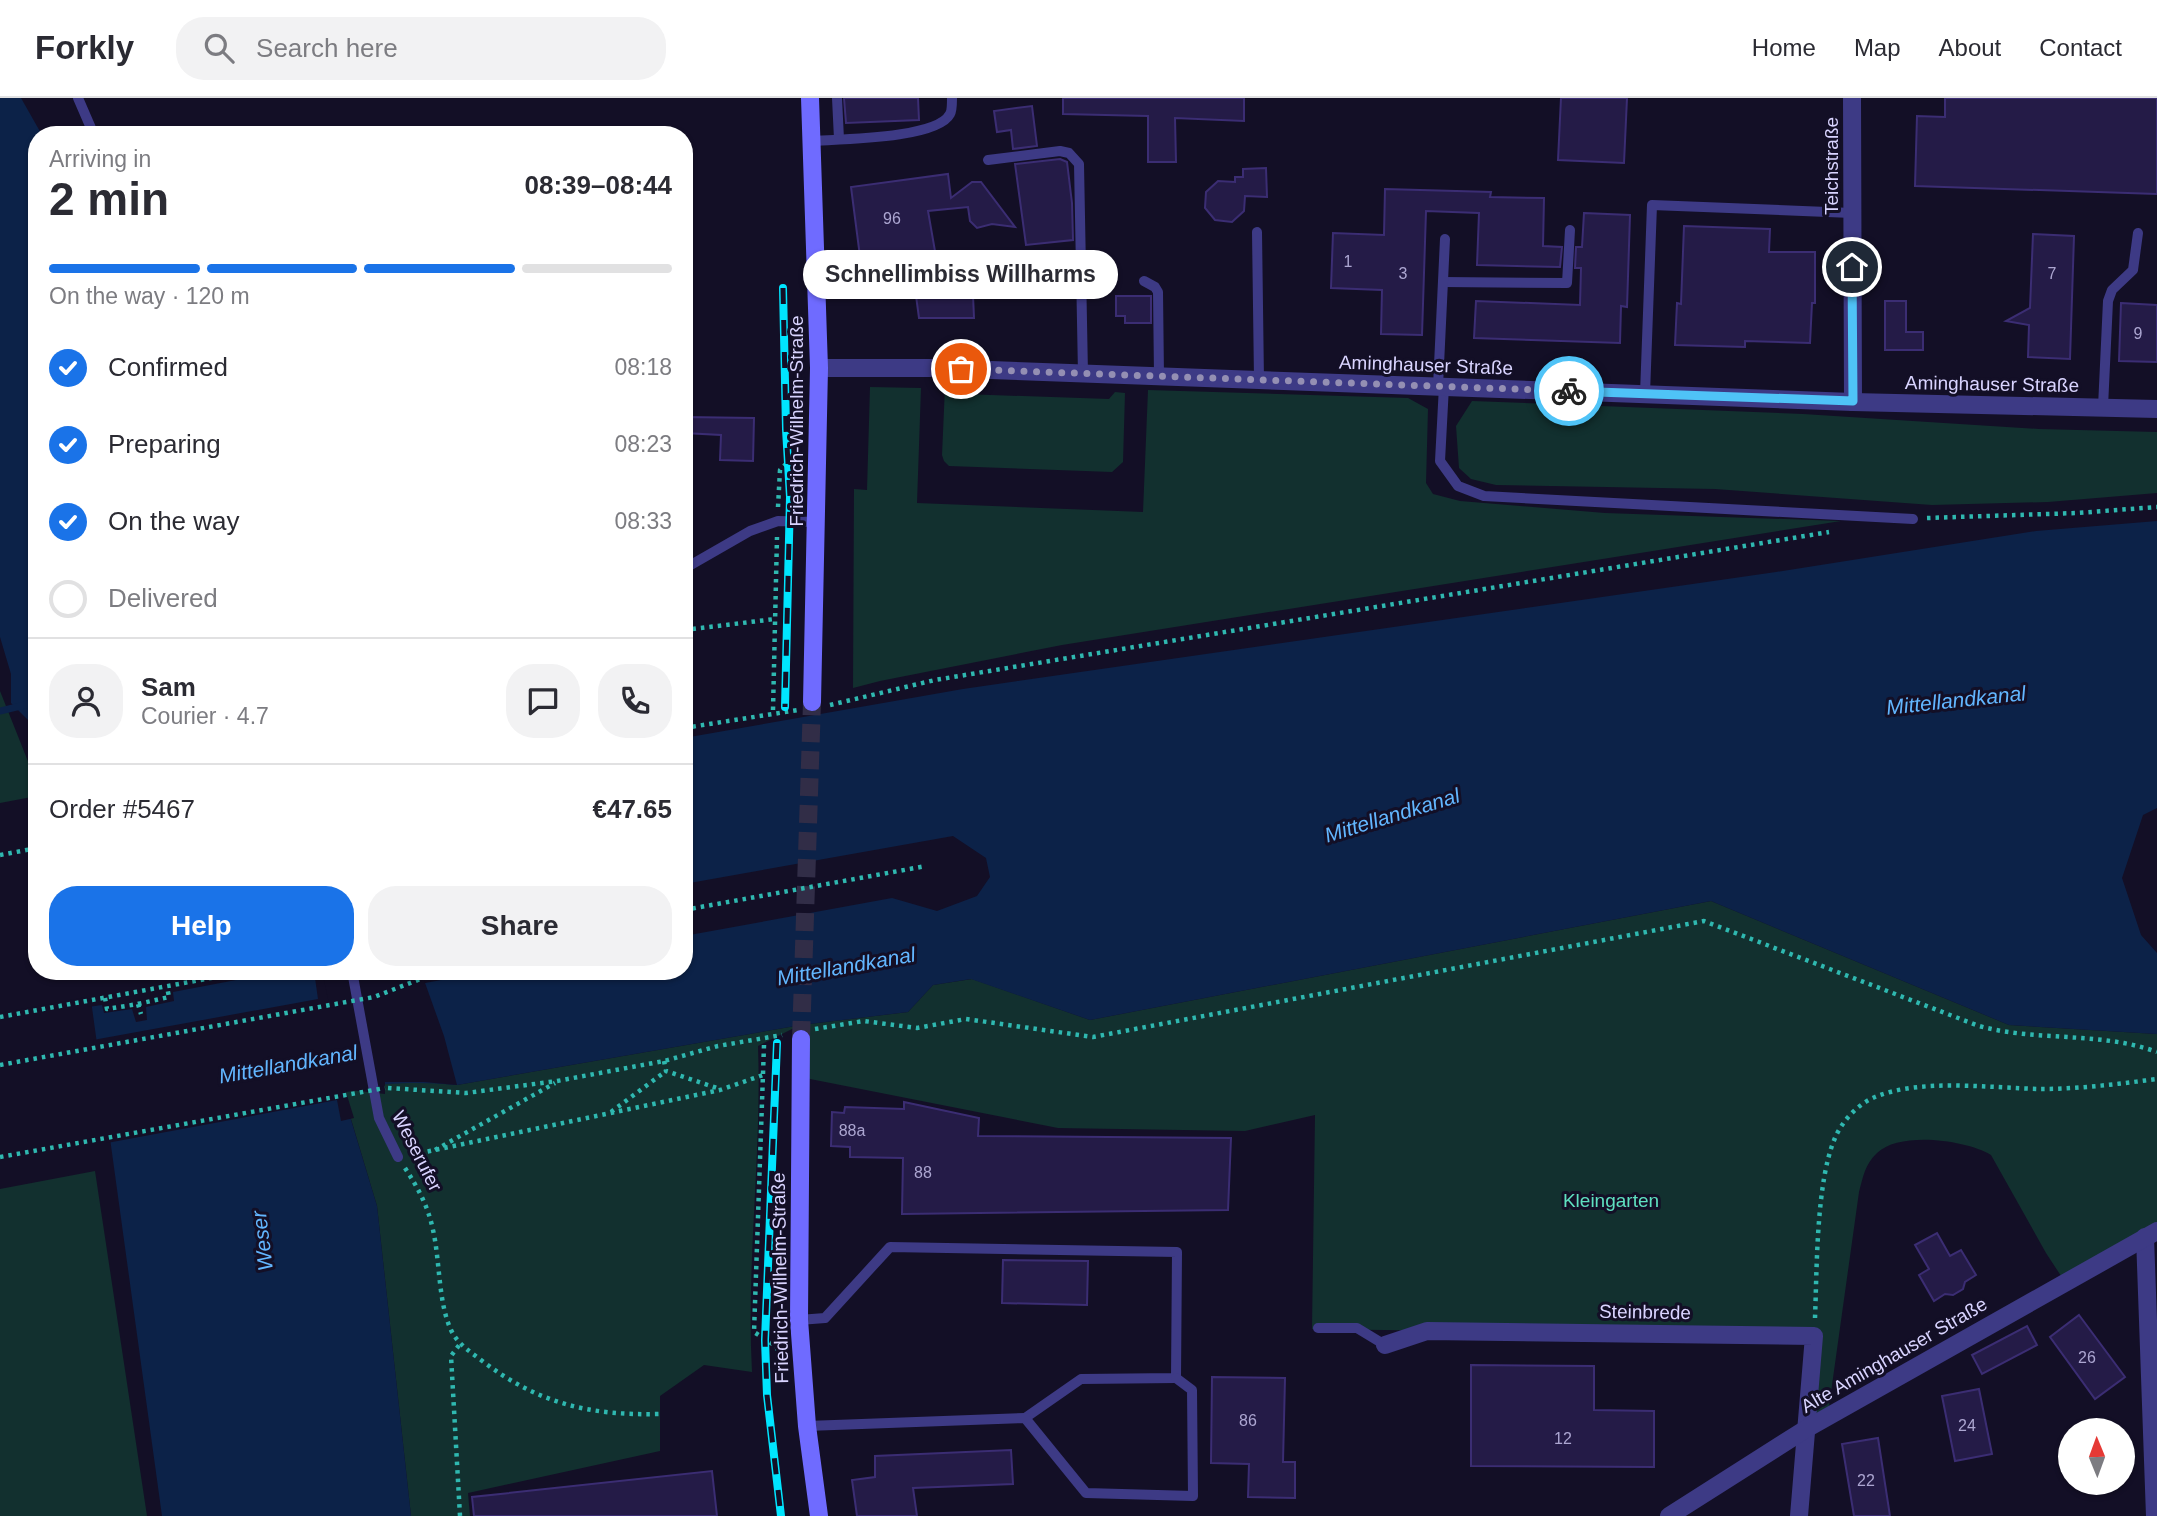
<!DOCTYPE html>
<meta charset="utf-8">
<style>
:root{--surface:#fff;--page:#f2f2f3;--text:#2b2b33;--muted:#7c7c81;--line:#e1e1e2;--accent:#1a73e8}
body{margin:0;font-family:Helvetica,sans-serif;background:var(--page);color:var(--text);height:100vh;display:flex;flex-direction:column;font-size:26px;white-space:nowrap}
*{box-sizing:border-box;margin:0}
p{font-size:23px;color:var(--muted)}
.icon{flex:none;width:38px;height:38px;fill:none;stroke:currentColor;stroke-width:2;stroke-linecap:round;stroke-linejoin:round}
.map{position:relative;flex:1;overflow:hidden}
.side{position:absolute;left:28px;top:28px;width:665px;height:854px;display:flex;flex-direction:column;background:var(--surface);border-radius:28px;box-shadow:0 2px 5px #0004}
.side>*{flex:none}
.needle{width:46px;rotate:359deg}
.controls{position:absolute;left:2058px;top:1320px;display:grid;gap:14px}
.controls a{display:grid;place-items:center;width:77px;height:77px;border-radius:50%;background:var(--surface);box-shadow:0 2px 5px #0004;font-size:35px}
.pin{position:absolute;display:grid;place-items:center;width:60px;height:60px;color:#fff;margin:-30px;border:4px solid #fff;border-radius:50%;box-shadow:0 2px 7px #0007}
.courier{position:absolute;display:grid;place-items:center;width:70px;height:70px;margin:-35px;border:5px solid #4fc3f7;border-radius:50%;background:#fff;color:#222;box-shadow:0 2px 9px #0007}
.bubble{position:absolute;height:49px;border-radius:24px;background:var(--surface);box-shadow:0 2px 5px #0004;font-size:23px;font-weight:800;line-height:49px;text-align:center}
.headline em{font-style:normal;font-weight:800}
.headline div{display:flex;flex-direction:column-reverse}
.headline{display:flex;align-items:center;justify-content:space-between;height:119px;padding:0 21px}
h1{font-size:46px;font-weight:800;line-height:52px}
.bar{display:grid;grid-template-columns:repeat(4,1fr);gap:10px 7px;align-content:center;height:84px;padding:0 21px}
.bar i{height:9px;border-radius:5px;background:var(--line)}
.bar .active{background:var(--accent)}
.bar p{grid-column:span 4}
.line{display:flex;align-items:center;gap:18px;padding:0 21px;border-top:2px solid var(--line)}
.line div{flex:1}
.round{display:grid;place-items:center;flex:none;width:74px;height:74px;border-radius:28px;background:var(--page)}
ol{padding:0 21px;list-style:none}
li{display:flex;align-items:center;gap:21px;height:77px}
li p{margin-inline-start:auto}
li .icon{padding:7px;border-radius:50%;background:var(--accent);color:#fff;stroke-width:4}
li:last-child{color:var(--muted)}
li i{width:38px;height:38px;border:4px solid var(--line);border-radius:50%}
.button{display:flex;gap:14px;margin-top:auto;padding:14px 21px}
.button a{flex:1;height:80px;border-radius:28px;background:var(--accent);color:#fff;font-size:28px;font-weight:800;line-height:80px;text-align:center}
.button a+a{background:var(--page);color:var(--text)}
header{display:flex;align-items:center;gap:42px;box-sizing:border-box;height:98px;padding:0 35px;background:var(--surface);border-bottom:2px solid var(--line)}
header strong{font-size:33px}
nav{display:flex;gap:38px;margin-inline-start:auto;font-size:24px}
.search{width:490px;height:63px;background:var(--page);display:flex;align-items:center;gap:18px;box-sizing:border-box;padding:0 24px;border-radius:28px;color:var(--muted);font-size:26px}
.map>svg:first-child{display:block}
.green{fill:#12302f}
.water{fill:#0c2248}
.pier{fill:#130f26}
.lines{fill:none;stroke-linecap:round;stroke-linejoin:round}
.stream{stroke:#0c2248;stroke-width:7}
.building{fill:#241b47;stroke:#3b2d73;stroke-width:2}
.secondary-tunnel{stroke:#312d47;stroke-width:18;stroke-dasharray:18 9;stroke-linecap:butt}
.path{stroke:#2fb8b0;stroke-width:4.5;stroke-dasharray:3.5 5;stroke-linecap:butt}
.lane{stroke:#3d3a85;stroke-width:10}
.street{stroke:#3d3a85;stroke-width:18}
.secondary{stroke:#6f6bff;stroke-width:18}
.rail-casing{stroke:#00e5ff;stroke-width:8}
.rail{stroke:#130f26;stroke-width:5;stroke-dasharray:16;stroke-linecap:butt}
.path-bridge{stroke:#2fb8b0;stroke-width:4.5;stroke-dasharray:3.5 5;stroke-linecap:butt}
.done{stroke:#948fb3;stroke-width:7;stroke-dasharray:0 12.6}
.route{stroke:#4fc3f7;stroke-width:9}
.labels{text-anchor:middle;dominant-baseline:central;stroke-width:6;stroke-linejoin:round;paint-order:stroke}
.number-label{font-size:16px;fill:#aca6d1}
.street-label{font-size:19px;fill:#d9d4ff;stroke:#130f26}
.park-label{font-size:19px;fill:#5fe0c0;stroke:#130f26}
.water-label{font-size:21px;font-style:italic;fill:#62b6ff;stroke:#130f26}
</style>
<header>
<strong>Forkly</strong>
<div class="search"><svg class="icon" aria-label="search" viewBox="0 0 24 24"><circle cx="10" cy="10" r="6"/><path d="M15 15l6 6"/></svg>Search here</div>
<nav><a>Home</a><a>Map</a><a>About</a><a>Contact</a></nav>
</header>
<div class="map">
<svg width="2157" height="1418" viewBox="0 0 2157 1418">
<rect width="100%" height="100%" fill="#130f26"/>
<!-- green -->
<g class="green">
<path d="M 870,289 L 921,290 L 917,405 L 1143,414 L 1148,292 L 1408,300 L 1428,311 L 1426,385 L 1433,396 L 1460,403 L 1605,415 L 1841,423 L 1062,547 L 880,583 L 853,590 L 854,391 L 867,392 Z"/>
<path d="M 945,289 L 954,290 L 963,296 L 1109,301 L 1115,294 L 1125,295 L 1123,364 L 1112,374 L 949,368 L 944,363 L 942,357 Z"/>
<path d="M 1472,303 L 1803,316 L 2039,331 L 2157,334 L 2157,395 L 2048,404 L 1932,407 L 1715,391 L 1496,387 L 1471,381 L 1459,370 L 1456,328 Z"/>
<path d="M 0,593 L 37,686 L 37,698 L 0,705 Z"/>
<path d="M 1711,803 L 2009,927 L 2157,936 L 2157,1133 L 2065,1184 L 2046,1155 L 1991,1057 C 1966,1042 1900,1033 1877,1055 C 1865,1066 1863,1079 1859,1094 L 1826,1330 L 1806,1331 L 1813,1238 L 1312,1231 L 1315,1017 L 1245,1033 L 1058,1030 L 800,979 L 800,927 L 758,948 C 762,1056 746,1165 752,1274 L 704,1267 L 660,1298 L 660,1353 L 468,1395 L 470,1418 L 411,1418 L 377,1108 L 342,991 L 385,996 L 385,984 L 424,984 L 457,987 L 801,927 L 908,914 L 933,887 L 972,881 L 1090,922 Z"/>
<path d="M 95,1073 L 147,1418 L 0,1418 L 0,1091 Z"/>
</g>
<!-- water -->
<g class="water">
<path d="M 0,0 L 21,0 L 42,37 L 37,37 L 37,645 L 28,622 L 11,605 L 11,576 L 0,539 Z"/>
<path d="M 2157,423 L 2157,710 L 2143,717 L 2122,780 L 2141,837 L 2157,855 L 2157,936 L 2009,927 L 1711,803 L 1090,922 L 971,881 L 933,887 L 908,914 L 801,927 L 457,987 C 417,983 381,985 342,992 L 377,1108 L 411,1418 L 162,1418 L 90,895 L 37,873 L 319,873 L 327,913 L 378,904 L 425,885 L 490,873 L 684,873 L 684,838 L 892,800 L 937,813 L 977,798 L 990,779 L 986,760 L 953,738 L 684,786 L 684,640 L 963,591 L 1776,474 L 2036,433 Z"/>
</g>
<!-- pier -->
<g class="pier">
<path d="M 37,751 L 37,873 L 284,873 L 173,894 L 174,903 L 146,909 L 147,922 L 136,924 L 132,911 L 104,915 L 102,907 L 88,909 L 87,899 L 0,915 L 0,758 Z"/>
<path d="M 323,878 L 330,910 L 377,901 L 424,882 L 444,938 L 457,987 L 424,984 L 385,984 L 385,988 L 346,994 L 354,1020 L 341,1023 L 337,1002 L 107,1045 L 106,1038 L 0,1057 L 0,970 L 94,952 L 93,942 L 318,901 L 315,880 Z"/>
</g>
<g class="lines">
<!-- stream -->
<path class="stream" d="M 0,613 L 37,604"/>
</g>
<!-- building -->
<g class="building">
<path d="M 844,0 L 918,0 L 919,22 L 846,25 Z"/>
<path d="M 1063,0 L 1244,0 L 1244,23 L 1175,20 L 1176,64 L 1148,64 L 1148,18 L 1063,16 Z"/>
<path d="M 1561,0 L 1627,0 L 1624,65 L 1558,62 Z"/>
<path d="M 1945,0 L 2157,0 L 2157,96 L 1915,88 L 1917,18 L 1945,19 Z"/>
<path d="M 1032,8 L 1037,48 L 1013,51 L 1011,32 L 997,34 L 994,13 Z"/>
<path d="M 1060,61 L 1067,64 L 1072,105 L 1073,142 L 1026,147 L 1015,66 Z"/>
<path d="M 1266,70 L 1267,99 L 1245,98 L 1244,113 L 1232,124 L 1215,122 L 1205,110 L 1206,94 L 1218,83 L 1235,84 L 1235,79 L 1243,79 L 1243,71 Z"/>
<path d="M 948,76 L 951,100 L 972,84 L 981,84 L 1015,129 L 992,126 L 977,130 L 970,123 L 968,109 L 928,113 L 939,176 L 945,175 L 947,198 L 973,197 L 974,220 L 919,220 L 912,168 L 862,174 L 851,89 Z"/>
<path d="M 1385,91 L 1491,94 L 1490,99 L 1544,100 L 1543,148 L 1562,149 L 1560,169 L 1477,167 L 1479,115 L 1426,113 L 1422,237 L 1381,236 L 1382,192 L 1331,190 L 1333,135 L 1384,137 Z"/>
<path d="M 1584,115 L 1630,117 L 1627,209 L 1621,208 L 1620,245 L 1474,240 L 1476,203 L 1580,207 L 1581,170 L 1575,170 L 1576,149 L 1582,149 Z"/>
<path d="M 1684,128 L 1770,131 L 1769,154 L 1815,154 L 1815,205 L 1812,205 L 1810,245 L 1745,243 L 1745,249 L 1675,247 L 1677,205 L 1681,206 Z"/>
<path d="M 2033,136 L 2074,138 L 2070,261 L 2028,259 L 2029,227 L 2006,223 L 2030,210 Z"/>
<path d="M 1116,198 L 1151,198 L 1151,225 L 1125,225 L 1125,218 L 1116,218 Z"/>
<path d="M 1885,203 L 1906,203 L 1906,234 L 1923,234 L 1923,252 L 1885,252 Z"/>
<path d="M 2121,205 L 2157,207 L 2157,264 L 2119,263 Z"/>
<path d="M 685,319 L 754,320 L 753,363 L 720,362 L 721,337 L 684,335 Z"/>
<path d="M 904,1004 L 979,1020 L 978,1038 L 1231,1040 L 1228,1112 L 902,1116 L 903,1060 L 850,1059 L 850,1049 L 831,1048 L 832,1014 L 844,1015 L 845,1009 L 904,1011 Z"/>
<path d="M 1937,1135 L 1950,1158 L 1961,1152 L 1976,1177 L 1965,1184 L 1963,1191 L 1953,1197 L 1945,1196 L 1934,1203 L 1919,1177 L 1929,1171 L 1915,1147 Z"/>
<path d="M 1003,1162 L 1088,1163 L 1087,1207 L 1002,1205 Z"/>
<path d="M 2079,1217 L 2125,1279 L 2095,1301 L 2050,1239 Z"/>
<path d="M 2027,1228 L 2037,1247 L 1982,1276 L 1972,1257 Z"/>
<path d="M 1471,1267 L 1594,1268 L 1594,1312 L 1654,1313 L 1654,1369 L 1471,1368 Z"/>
<path d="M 1212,1279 L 1285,1280 L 1283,1364 L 1295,1364 L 1295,1400 L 1248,1399 L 1249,1366 L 1211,1365 Z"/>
<path d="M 1979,1291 L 1992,1356 L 1955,1363 L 1942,1298 Z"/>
<path d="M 1878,1340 L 1890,1418 L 1854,1418 L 1842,1346 Z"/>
<path d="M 1011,1352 L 1013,1386 L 913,1390 L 917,1418 L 857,1418 L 852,1382 L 875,1379 L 875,1358 Z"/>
<path d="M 712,1373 L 717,1418 L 474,1418 L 472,1399 Z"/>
</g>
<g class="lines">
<!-- secondary-tunnel -->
<path class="secondary-tunnel" d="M 801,941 L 812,604"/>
<!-- path -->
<g class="path">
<path d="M 778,409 L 780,372 L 797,355"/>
<path d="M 1927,420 L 2077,415 L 2157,409"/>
<path d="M 684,532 L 775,521"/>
<path d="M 830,607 L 935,582 L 1829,434"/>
<path d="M 773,612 L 777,439"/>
<path d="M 684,630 L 798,612"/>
<path d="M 0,757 L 37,750"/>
<path d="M 684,812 L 926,768"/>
<path d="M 423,880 L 428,873"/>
<path d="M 105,900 L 107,911 L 138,906 L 141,916"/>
<path d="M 138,906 L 169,899 L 167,889"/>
<path d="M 0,919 L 249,873"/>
<path d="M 815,931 L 864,923 L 917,930 L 966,921 L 1093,939 L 1704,823 L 1979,928 C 2037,944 2100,933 2157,954"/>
<path d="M 764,947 L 754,1234 L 777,1249 L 781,1284"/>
<path d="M 664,963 L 666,973 L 720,991"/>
<path d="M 388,990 L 466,995 L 557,983 L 664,963 L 718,948 L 782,937"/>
<path d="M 611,1014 L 666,973"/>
<path d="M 435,1052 L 555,985"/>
<path d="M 411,1057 L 720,992 L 763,977"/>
<path d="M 405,1070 C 418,1090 428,1108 433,1132 C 440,1162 438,1204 451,1232 C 457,1245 469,1253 481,1262 C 537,1305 589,1318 660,1316"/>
<path d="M 1815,1220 C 1817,1171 1816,1084 1835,1040 C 1842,1023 1858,1006 1875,999 C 1921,980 1991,990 2040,991 C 2079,991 2118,986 2157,981"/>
<path d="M 460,1418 L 451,1258 L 460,1246"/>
</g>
<!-- lane -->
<g class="lane">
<path d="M 78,0 L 94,37"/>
<path d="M 837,0 L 839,41"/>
<path d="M 811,43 C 839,41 937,41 950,16 C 952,13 952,4 952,0"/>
<path d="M 988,62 L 1060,53 L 1069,55 L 1079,66 L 1083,276"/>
<path d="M 1257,134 L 1259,282"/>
<path d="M 1144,183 L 1155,189 L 1158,194 L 1159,278"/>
<path d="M 1443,184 L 1567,185 L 1570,132"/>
<path d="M 1438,288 L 1445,141"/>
<path d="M 1444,288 L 1440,363 L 1458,388 L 1484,398 L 1913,421"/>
<path d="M 1645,296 L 1652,107 L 1852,115"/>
<path d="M 2103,309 L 2108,203 L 2112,192 L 2133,172 L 2138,135"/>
<path d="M 684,476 L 689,468 L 750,433 L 778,423 L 817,424"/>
<path d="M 352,873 L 379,1020 L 398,1059"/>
<path d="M 799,1222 L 825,1220 L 890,1149 L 1177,1154 L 1176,1280 L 1081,1281 L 1025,1320"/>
<path d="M 1318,1230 L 1357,1230 L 1385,1247"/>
<path d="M 807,1328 L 1025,1320 L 1086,1395 L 1193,1398 L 1192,1292 L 1176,1280"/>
</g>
<!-- street -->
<g class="street">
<path d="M 1852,0 L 1853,304"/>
<path d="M 819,270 L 936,270 L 1853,304 L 2157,311"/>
<path d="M 2145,1139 L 2155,1418"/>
<path d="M 1385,1247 L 1427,1233 L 1814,1238 L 1799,1418"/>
<path d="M 1669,1418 L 1806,1331 L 2157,1133"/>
</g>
<!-- secondary -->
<g class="secondary">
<path d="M 810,0 L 819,270 L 812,604"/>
<path d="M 801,941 L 799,1222 L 807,1328 L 819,1418"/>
</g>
<defs>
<g id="rail">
<path d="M 783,190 L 786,331 L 790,399 L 785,609"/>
<path d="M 777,945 L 765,1242 L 767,1297 L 781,1418"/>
</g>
</defs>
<!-- rail casing -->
<use href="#rail" class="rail-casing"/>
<!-- rail -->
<use href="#rail" class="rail"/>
<!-- path-bridge -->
<g class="path-bridge">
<path d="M 0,967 L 374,899 L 423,880"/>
<path d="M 0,1059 L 385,990"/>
</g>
</g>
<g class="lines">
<!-- done -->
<path class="done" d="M 961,271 L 1569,293"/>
<!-- route -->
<path class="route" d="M 1569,293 L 1853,303 L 1852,169"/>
</g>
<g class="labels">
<!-- number labels -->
<g class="number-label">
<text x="892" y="120">96</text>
<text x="1348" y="163">1</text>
<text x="1403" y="175">3</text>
<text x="2052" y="175">7</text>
<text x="2138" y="235">9</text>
<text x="852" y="1032">88a</text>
<text x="923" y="1074">88</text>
<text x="2087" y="1259">26</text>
<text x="1248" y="1322">86</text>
<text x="1967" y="1327">24</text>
<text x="1563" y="1340">12</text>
<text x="1866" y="1382">22</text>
</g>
<!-- street labels -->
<g class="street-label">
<text transform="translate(1831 68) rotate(-90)">Teichstraße</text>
<text transform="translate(1426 267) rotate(2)">Aminghauser Straße</text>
<text transform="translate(1992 286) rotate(1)">Aminghauser Straße</text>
<text transform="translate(796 323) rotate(-90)">Friedrich-Wilhelm-Straße</text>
<text transform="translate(417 1053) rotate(63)">Weserufer</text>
<text transform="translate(780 1180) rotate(-91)">Friedrich-Wilhelm-Straße</text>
<text transform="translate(1645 1214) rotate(1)">Steinbrede</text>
<text transform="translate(1894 1257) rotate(-30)">Alte Aminghauser Straße</text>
</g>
<!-- park labels -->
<g class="park-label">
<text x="1611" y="1102">Kleingarten</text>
</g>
<!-- water labels -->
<g class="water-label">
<text transform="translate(1956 602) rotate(-6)">Mittellandkanal</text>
<text transform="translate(1392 717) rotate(-17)">Mittellandkanal</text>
<text transform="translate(846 868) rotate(-10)">Mittellandkanal</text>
<text transform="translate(288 966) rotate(-10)">Mittellandkanal</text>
<text transform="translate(262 1143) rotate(-97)">Weser</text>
</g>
</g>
</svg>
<div class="controls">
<a><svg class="needle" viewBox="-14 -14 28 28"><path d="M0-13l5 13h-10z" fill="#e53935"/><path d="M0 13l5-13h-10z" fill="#7c7c81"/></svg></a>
</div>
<div class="pin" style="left:961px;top:271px;background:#ea580c"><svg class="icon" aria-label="bag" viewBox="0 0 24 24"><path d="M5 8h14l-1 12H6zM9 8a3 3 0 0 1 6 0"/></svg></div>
<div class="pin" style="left:1852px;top:169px;background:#1f2937"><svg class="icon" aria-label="home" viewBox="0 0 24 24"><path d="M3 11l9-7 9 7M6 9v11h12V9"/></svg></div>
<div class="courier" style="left:1569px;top:293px"><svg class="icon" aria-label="bike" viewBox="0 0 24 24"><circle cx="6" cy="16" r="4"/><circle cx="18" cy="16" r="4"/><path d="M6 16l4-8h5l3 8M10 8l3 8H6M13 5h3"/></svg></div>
<div class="bubble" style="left:803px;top:152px;width:315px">Schnellimbiss Willharms</div>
<section class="side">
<div class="headline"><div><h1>2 min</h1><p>Arriving in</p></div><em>08:39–08:44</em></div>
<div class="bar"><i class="active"></i><i class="active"></i><i class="active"></i><i></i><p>On the way · 120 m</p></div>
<ol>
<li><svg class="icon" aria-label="check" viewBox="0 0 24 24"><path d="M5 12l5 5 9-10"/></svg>Confirmed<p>08:18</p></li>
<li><svg class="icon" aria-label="check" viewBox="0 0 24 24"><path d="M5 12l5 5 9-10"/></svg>Preparing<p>08:23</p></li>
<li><svg class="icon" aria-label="check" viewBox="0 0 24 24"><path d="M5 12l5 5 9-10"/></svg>On the way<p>08:33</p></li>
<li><i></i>Delivered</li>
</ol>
<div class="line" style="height:126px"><a class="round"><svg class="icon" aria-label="person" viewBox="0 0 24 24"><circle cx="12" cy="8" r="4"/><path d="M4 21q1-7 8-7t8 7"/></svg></a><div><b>Sam</b><p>Courier · 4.7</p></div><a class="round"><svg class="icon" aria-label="chat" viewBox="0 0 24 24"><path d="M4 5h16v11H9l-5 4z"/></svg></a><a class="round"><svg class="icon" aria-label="phone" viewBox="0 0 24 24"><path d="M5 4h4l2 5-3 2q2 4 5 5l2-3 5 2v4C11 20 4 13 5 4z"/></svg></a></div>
<div class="line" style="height:91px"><div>Order #5467</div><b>€47.65</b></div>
<div class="button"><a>Help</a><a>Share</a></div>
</section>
</div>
